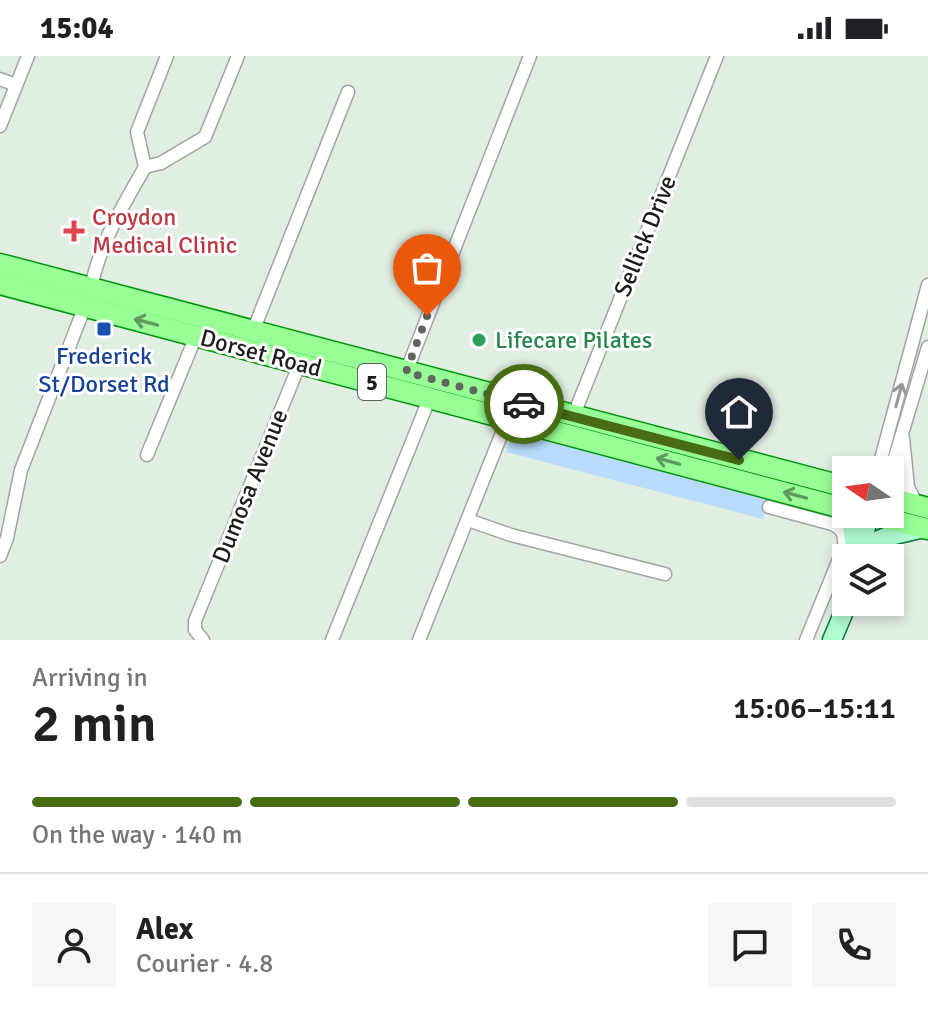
<!DOCTYPE html>
<meta charset="utf-8">
<style>
:root{--surface:#fff;--page:#f6f6f6;--text:#202124;--muted:#757577;--line:#e0e0e0;--accent:#476c14}
body{margin:0;font-family:Signika,sans-serif;background:var(--page);color:var(--text);height:100vh;display:flex;flex-direction:column;font-size:30px;white-space:nowrap}
*{box-sizing:border-box;margin:0}
p{font-size:26px;color:var(--muted)}
.icon{flex:none;width:44px;height:44px;fill:none;stroke:currentColor;stroke-width:2;stroke-linecap:round;stroke-linejoin:round}
.map{position:relative;height:584px;overflow:hidden}
.sheet{display:flex;flex-direction:column;background:var(--surface);flex:1}
.sheet>*{flex:none}
.needle{width:52px;rotate:283deg}
.tools{position:absolute;left:832px;top:400px;display:grid;gap:16px}
.tools a{display:grid;place-items:center;width:72px;height:72px;border-radius:0px;background:var(--surface);box-shadow:0 4px 12px #0003;font-size:40px}
.pin{position:absolute;display:grid;place-items:center;width:68px;height:68px;color:#fff;margin:-82px -34px;border-radius:50% 50% 50% 0;rotate:-45deg;box-shadow:0 0 8px #0007}
.pin .icon{rotate:45deg}
.courier{position:absolute;display:grid;place-items:center;width:80px;height:80px;margin:-40px;border:6px solid #476c14;border-radius:50%;background:#fff;color:#222;box-shadow:0 2px 10px #0007}
.overview em{font-style:normal;font-weight:600}
.overview div{display:flex;flex-direction:column-reverse}
.overview{display:flex;align-items:center;justify-content:space-between;height:136px;padding:0 32px}
h1{font-size:52px;font-weight:600;line-height:60px}
.bar{display:grid;grid-template-columns:repeat(4,1fr);gap:12px 8px;align-content:center;height:96px;padding:0 32px}
.bar i{height:10px;border-radius:6px;background:var(--line)}
.bar .active{background:var(--accent)}
.bar p{grid-column:span 4}
.line{display:flex;align-items:center;gap:20px;padding:0 32px;border-top:2px solid var(--line)}
.line div{flex:1}
.round{display:grid;place-items:center;flex:none;width:84px;height:84px;border-radius:0px;background:var(--page)}
.status{display:flex;justify-content:space-between;align-items:center;height:56px;padding:0 40px;background:var(--surface);direction:ltr}
.status svg{height:22px;fill:currentColor}
.map>svg:first-child{display:block}
.park{fill:#b9dcfc}
.lines{fill:none;stroke-linecap:round;stroke-linejoin:round}
.minor-casing{stroke:#a3a3a3;stroke-width:15}
.secondary-casing{stroke:#00763d;stroke-width:21}
.primary-casing{stroke:#00940b;stroke-width:23}
.minor{stroke:#fff;stroke-width:12}
.secondary{stroke:#b0fdd3;stroke-width:18}
.primary{stroke:#97ff95;stroke-width:20}
.oneway{stroke:#60995f}
.oneway2{stroke:#999}
.done{stroke:#616661;stroke-width:8;stroke-dasharray:0 14.4}
.route{stroke:#476c14;stroke-width:10}
.health-dot{fill:#e0444e;stroke:#fff;stroke-width:3}
.transit-dot{fill:#1a4fb4;stroke:#fff;stroke-width:3}
.leisure-dot{fill:#2e9e5b;stroke:#fff;stroke-width:3}
.labels{text-anchor:middle;dominant-baseline:central;stroke-width:6;stroke-linejoin:round;paint-order:stroke}
.shield{fill:#fff;stroke:#606060;stroke-width:2}
.shield-label{font-size:22px;font-weight:bold;fill:#1c1c1c}
.health-label{font-size:24px;fill:#be3a42;stroke:#fff;text-anchor:start}
.street-label{font-size:24px;fill:#1c1c1c;stroke:#fff}
.leisure-label{font-size:24px;fill:#27864d;stroke:#fff;text-anchor:start}
.transit-label{font-size:24px;fill:#164399;stroke:#fff}
</style>
<div class="status"><b>15:04</b><svg viewBox="0 0 49 12"><path d="M0 12V9h3v3zM5 12V6h3v6zM10 12V3h3v9zM15 12V0h3v12zM26 1h20v11H26zM47 4h2v5h-2z"/></svg></div>
<div class="map">
<svg width="928" height="584" viewBox="0 0 928 584">
<rect width="100%" height="100%" fill="#e1eee2"/>
<!-- park -->
<path class="park" d="M 517,375 L 770,442 L 763,463 L 506,396 L 514,376 Z"/>
<g class="lines">
<defs>
<g id="minor">
<path d="M 0,23 L 16,29"/>
<path d="M 0,70 L 28,0"/>
<path d="M 145,111 L 161,107 L 205,81 L 238,0"/>
<path d="M 91,233 C 99,188 123,150 145,111 L 137,76 L 167,0"/>
<path d="M 253,275 L 348,36"/>
<path d="M 406,316 L 530,0"/>
<path d="M 573,361 L 717,0"/>
<path d="M 903,382 L 908,431 L 917,449"/>
<path d="M 147,399 L 196,280"/>
<path d="M 878,414 L 928,229"/>
<path d="M 890,418 L 928,291"/>
<path d="M 769,451 L 832,468 C 843,473 845,479 844,491 L 806,584"/>
<path d="M 468,464 L 511,479 L 665,518"/>
<path d="M 0,500 L 7,482 L 21,414 L 85,250"/>
<path d="M 203,584 L 195,574 L 195,565 L 300,307"/>
<path d="M 332,584 L 430,341"/>
<path d="M 419,584 L 508,362"/>
</g>
<g id="secondary">
<path d="M 850,458 L 856,495"/>
<path d="M 872,487 L 886,481 L 924,472"/>
<path d="M 859,502 L 869,458"/>
<path d="M 832,584 L 848,546"/>
</g>
<g id="primary">
<path d="M 0,208 L 846,431"/>
<path d="M 0,228 L 846,453"/>
<path d="M 890,442 L 928,452"/>
<path d="M 868,458 L 928,473"/>
</g>
</defs>
<!-- minor casing -->
<use href="#minor" class="minor-casing"/>
<!-- secondary casing -->
<use href="#secondary" class="secondary-casing"/>
<!-- primary casing -->
<use href="#primary" class="primary-casing"/>
<!-- minor -->
<use href="#minor" class="minor"/>
<!-- secondary -->
<use href="#secondary" class="secondary"/>
<!-- primary -->
<use href="#primary" class="primary"/>
</g>
<!-- one-way arrows -->
<defs><path id="oneway-shaft" d="M-6 0H5M1.5-3L5.5 0L1.5 3" fill="none" stroke-width="1.6" stroke-linecap="round" stroke-linejoin="round" transform="scale(2)"/></defs>
<g class="oneway">
<use href="#oneway-shaft" transform="translate(146 266) rotate(-165)"/>
<use href="#oneway-shaft" transform="translate(668 405) rotate(-165)"/>
<use href="#oneway-shaft" transform="translate(795 439) rotate(-165)"/>
</g>
<use class="oneway2" href="#oneway-shaft" transform="translate(899 339) rotate(-75)"/>
<g class="lines">
<!-- done -->
<path class="done" d="M 427,260 L 406,316 L 524,348"/>
<!-- route -->
<path class="route" d="M 524,348 L 739,404"/>
</g>
<!-- markers -->
<path class="health-dot" d="M70 163h8v8h8v8h-8v8h-8v-8h-8v-8h8z"/>
<rect class="transit-dot" x="96" y="265" width="16" height="16" rx="4"/>
<circle class="leisure-dot" cx="479" cy="284" r="8"/>
<g class="labels">
<!-- shield labels -->
<rect class="shield" x="358" y="308" width="28" height="36" rx="6"/>
<g class="shield-label">
<text x="372" y="326">5</text>
</g>
<!-- health labels -->
<g class="health-label">
<text x="92" y="161">Croydon<tspan x="92" dy="28">Medical Clinic</tspan></text>
</g>
<!-- street labels -->
<g class="street-label">
<text transform="translate(645 180) rotate(-68)">Sellick Drive</text>
<text transform="translate(261 297) rotate(15)">Dorset Road</text>
<text transform="translate(250 430) rotate(-68)">Dumosa Avenue</text>
</g>
<!-- leisure labels -->
<g class="leisure-label">
<text x="495" y="284">Lifecare Pilates</text>
</g>
<!-- transit labels -->
<g class="transit-label">
<text x="104" y="300">Frederick<tspan x="104" dy="28">St/Dorset Rd</tspan></text>
</g>
</g>
</svg>
<div class="tools">
<a><svg class="needle" viewBox="-14 -14 28 28"><path d="M0-13l5 13h-10z" fill="#e53935"/><path d="M0 13l5-13h-10z" fill="#757577"/></svg></a>
<a><svg class="icon" aria-label="layers" viewBox="0 0 24 24"><path d="M12 4l9 5-9 5-9-5zM3 14l9 5 9-5"/></svg></a>
</div>
<div class="pin" style="left:427px;top:260px;background:#ea580c"><svg class="icon" aria-label="bag" viewBox="0 0 24 24"><path d="M5 8h14l-1 12H6zM9 8a3 3 0 0 1 6 0"/></svg></div>
<div class="pin" style="left:739px;top:404px;background:#1f2937"><svg class="icon" aria-label="home" viewBox="0 0 24 24"><path d="M3 11l9-7 9 7M6 9v11h12V9"/></svg></div>
<div class="courier" style="left:524px;top:348px"><svg class="icon" aria-label="car" viewBox="0 0 24 24"><path d="M5 17H2v-5l4-1 3-4h7l3 4 3 1v5h-3M9 17h6M6 11h13"/><circle cx="7" cy="17" r="2"/><circle cx="17" cy="17" r="2"/></svg></div>
</div>
<section class="sheet">
<div class="overview"><div><h1>2 min</h1><p>Arriving in</p></div><em>15:06–15:11</em></div>
<div class="bar"><i class="active"></i><i class="active"></i><i class="active"></i><i></i><p>On the way · 140 m</p></div>
<div class="line" style="height:144px"><a class="round"><svg class="icon" aria-label="person" viewBox="0 0 24 24"><circle cx="12" cy="8" r="4"/><path d="M4 21q1-7 8-7t8 7"/></svg></a><div><b>Alex</b><p>Courier · 4.8</p></div><a class="round"><svg class="icon" aria-label="chat" viewBox="0 0 24 24"><path d="M4 5h16v11H9l-5 4z"/></svg></a><a class="round"><svg class="icon" aria-label="phone" viewBox="0 0 24 24"><path d="M5 4h4l2 5-3 2q2 4 5 5l2-3 5 2v4C11 20 4 13 5 4z"/></svg></a></div>
</section>
